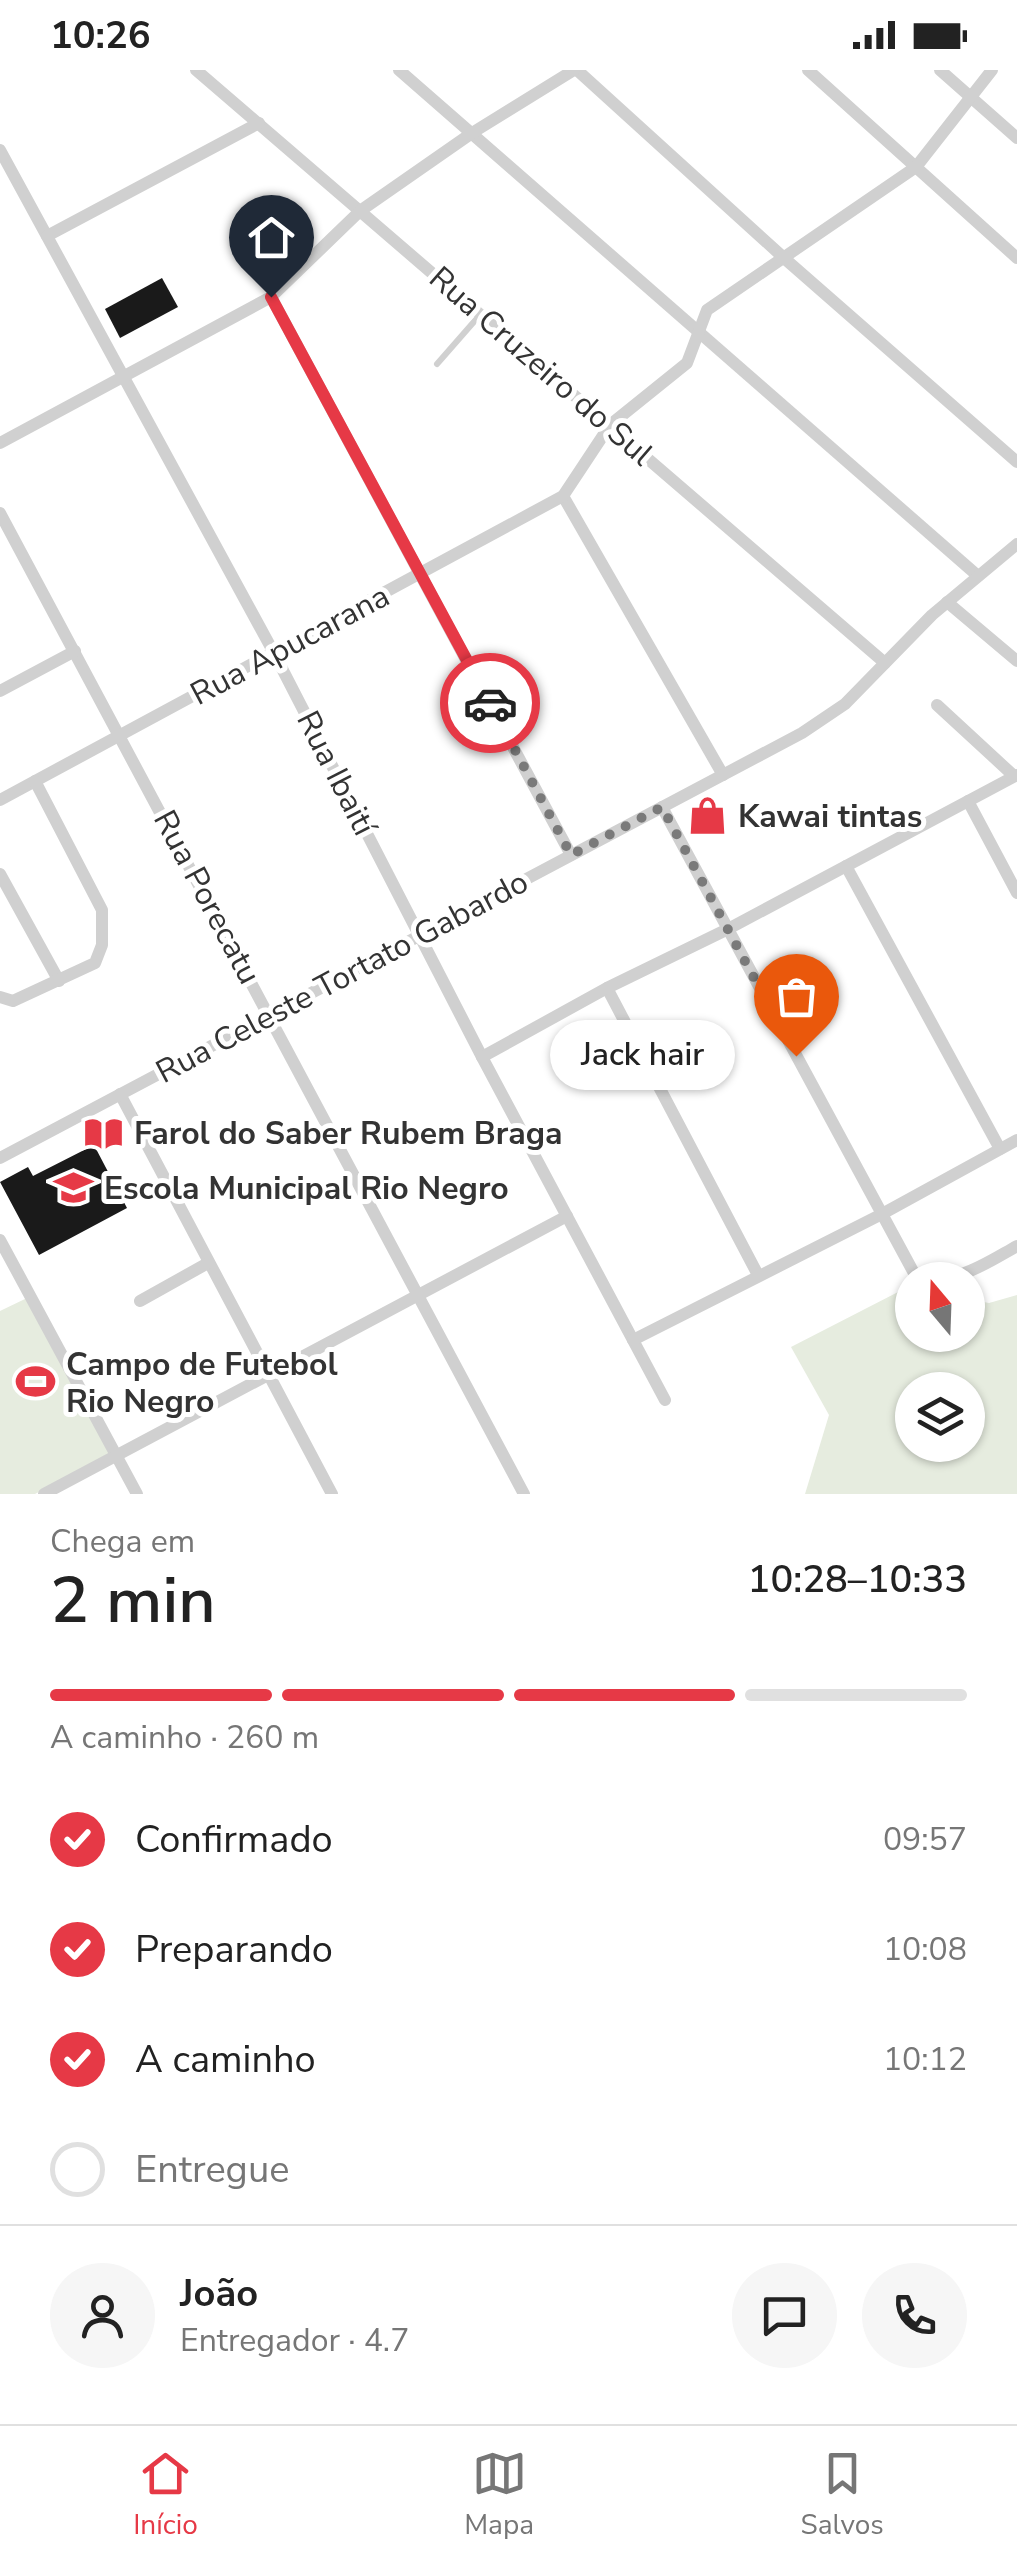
<!DOCTYPE html>
<html lang="pt">
<meta charset="utf-8">
<style>
:root{--surface:#fff;--page:#f6f6f6;--text:#222;--muted:#767676;--line:#e0e0e0;--accent:#e63946}
body{margin:0;font-family:"Nunito Sans",sans-serif;background:var(--page);color:var(--text);height:100vh;display:flex;flex-direction:column;font-size:38px;white-space:nowrap}
*{box-sizing:border-box;margin:0}
p{font-size:32px;color:var(--muted)}
.icon{flex:none;width:55px;height:55px;fill:none;stroke:currentColor;stroke-width:2;stroke-linecap:round;stroke-linejoin:round}
.map{position:relative;height:1424px;overflow:hidden}
.drawer{display:flex;flex-direction:column;background:var(--surface);flex:1}
.drawer>*{flex:none}
.needle{width:65px;rotate:341deg}
.fabs{position:absolute;left:895px;top:1192px;display:grid;gap:20px}
.fabs a{display:grid;place-items:center;width:90px;height:90px;border-radius:50%;background:var(--surface);box-shadow:0 2px 8px #0004;font-size:50px}
.pin{position:absolute;display:grid;place-items:center;width:85px;height:85px;color:#fff;margin:-102px -42px;border-radius:50% 50% 50% 0;rotate:-45deg;box-shadow:0 0 10px #0007}
.pin .icon{rotate:45deg}
.courier{position:absolute;display:grid;place-items:center;width:100px;height:100px;margin:-50px;border:8px solid #e63946;border-radius:50%;background:#fff;color:#222;box-shadow:0 2px 12px #0007}
.bubble{position:absolute;height:70px;border-radius:35px;background:var(--surface);box-shadow:0 2px 8px #0004;font-size:32px;font-weight:600;line-height:70px;text-align:center}
.headline em{font-style:normal;font-weight:600}
.headline div{display:flex;flex-direction:column-reverse}
.headline{display:flex;align-items:center;justify-content:space-between;height:170px;padding:0 50px}
h1{font-size:65px;font-weight:600;line-height:75px}
.bar{display:grid;grid-template-columns:repeat(4,1fr);gap:15px 10px;align-content:center;height:120px;padding:0 50px}
.bar i{height:12px;border-radius:8px;background:var(--line)}
.bar .selected{background:var(--accent)}
.bar p{grid-column:span 4}
.line{display:flex;align-items:center;gap:25px;padding:0 50px;border-top:2px solid var(--line)}
.line div{flex:1}
.round{display:grid;place-items:center;flex:none;width:105px;height:105px;border-radius:52px;background:var(--page)}
ol{padding:0 50px;list-style:none}
li{display:flex;align-items:center;gap:30px;height:110px}
li p{margin-inline-start:auto}
li .icon{padding:10px;border-radius:50%;background:var(--accent);color:#fff;stroke-width:4}
li:last-child{color:var(--muted)}
li i{width:55px;height:55px;border:5px solid var(--line);border-radius:50%}
.status{display:flex;justify-content:space-between;align-items:center;height:70px;padding:0 50px;background:var(--surface);direction:ltr}
.status svg{height:28px;fill:currentColor}
.tab-bar{display:flex;justify-content:space-around;align-items:center;height:140px;border-top:2px solid var(--line);background:var(--surface);font-size:28px;color:var(--muted)}
.tab-bar a{display:grid;justify-items:center;gap:5px}
.tab-bar .selected{color:var(--accent)}
.map>svg:first-child{display:block}
.green{fill:#e6ecdf;fill-rule:evenodd}
.building{fill:#1a1a1a}
.lines{fill:none;stroke-linecap:round;stroke-linejoin:round}
.service{stroke:#d0d0d0;stroke-width:6}
.minor{stroke:#d0d0d0;stroke-width:12}
.done{stroke:#7a7a7a;stroke-width:10;stroke-dasharray:0 18}
.route{stroke:#e63946;stroke-width:12}
.labels{text-anchor:middle;dominant-baseline:central;stroke-width:10;stroke-linejoin:round;paint-order:stroke}
.street-label{font-size:32px;fill:#333;stroke:#fff}
.poi-label{font-size:32px;font-weight:bold;fill:#333;stroke:#fff;text-anchor:start}
</style>
<div class="status"><b>10:26</b><svg viewBox="0 0 49 12"><path d="M0 12V9h3v3zM5 12V6h3v6zM10 12V3h3v9zM15 12V0h3v12zM26 1h20v11H26zM47 4h2v5h-2z"/></svg></div>
<div class="map">
<svg width="1017" height="1424" viewBox="0 0 1017 1424">
<rect width="100%" height="100%" fill="#fff"/>
<!-- green -->
<g class="green">
<path d="M 900,1221 L 912,1221 L 912,1265 L 968,1265 L 968,1229 L 989,1233 L 1017,1225 L 1017,1424 L 805,1424 L 829,1345 L 791,1277 ZM 968,1320 L 968,1375 L 912,1375 L 912,1320 Z"/>
<path d="M 27,1228 L 111,1384 L 35,1424 L 0,1424 L 0,1241 Z"/>
</g>
<!-- building -->
<g class="building">
<path d="M 162,208 L 178,237 L 120,268 L 105,239 Z"/>
<path d="M 94,1075 L 127,1138 L 39,1185 L 0,1112 L 28,1097 L 33,1106 Z"/>
</g>
<g class="lines">
<!-- service -->
<path class="service" d="M 437,294 L 479,246"/>
<!-- minor -->
<g class="minor">
<path d="M 196,0 L 885,593"/>
<path d="M 399,0 L 978,506"/>
<path d="M 577,0 L 784,188 L 1017,392"/>
<path d="M 808,0 L 1017,188"/>
<path d="M 940,0 L 1017,68"/>
<path d="M 0,80 L 274,583 L 482,987 L 665,1330"/>
<path d="M 47,166 L 259,53"/>
<path d="M 271,227 L 571,785"/>
<path d="M 0,373 L 271,227 L 360,141 L 472,63 L 574,0"/>
<path d="M 563,426 L 723,705"/>
<path d="M 0,443 L 524,1424"/>
<path d="M 947,532 L 1017,591"/>
<path d="M 0,621 L 75,581"/>
<path d="M 937,635 L 1014,706"/>
<path d="M 0,730 L 563,426 L 610,355 L 687,293 L 707,240 L 916,97 L 992,0"/>
<path d="M 968,731 L 1017,823"/>
<path d="M 662,737 L 915,1205 C 955,1216 983,1195 1017,1176"/>
<path d="M 846,796 L 1000,1079"/>
<path d="M 0,804 L 59,911"/>
<path d="M 607,918 L 758,1205"/>
<path d="M 0,927 L 13,931 L 95,893 L 102,875 L 102,840 L 35,711"/>
<path d="M 482,987 L 607,918 L 728,859 L 1017,705"/>
<path d="M 120,1024 L 332,1424"/>
<path d="M 0,1088 L 802,663 L 845,634 L 932,545 L 1017,474"/>
<path d="M 0,1170 L 137,1424"/>
<path d="M 140,1231 L 208,1193"/>
<path d="M 633,1270 L 882,1144 L 1017,1070"/>
<path d="M 44,1424 L 567,1146"/>
</g>
</g>
<g class="lines">
<!-- done -->
<path class="done" d="M 490,633 L 571,785 L 662,737 L 796,986"/>
<!-- route -->
<path class="route" d="M 271,227 L 490,633"/>
</g>
<!-- icons -->
<defs>
<symbol id="shop-bare" viewBox="-9 -9 18 18"><path d="M-5-2.5h2.3a2.7 3.5 0 0 1 5.4 0H5L5.5 6h-11ZM-1.5-2.5h3a1.5 2.3 0 0 0-3 0Z" fill="#e63946" stroke="#fff" stroke-width="2.5" paint-order="stroke"/></symbol>
<symbol id="library-bare" viewBox="-9 -9 18 18"><path d="M-6-4Q-3-5.5-.7-3.5V5Q-3 3-6 4ZM6-4Q3-5.5 .7-3.5V5Q3 3 6 4Z" fill="#e63946" stroke="#fff" stroke-width="2.5" paint-order="stroke"/></symbol>
<symbol id="school-bare" viewBox="-9 -9 18 18"><path d="M0-5L7-2L0 1L-7-2ZM-4 1L0 2.5L4 1V4Q0 6-4 4Z" fill="#e63946" stroke="#fff" stroke-width="2.5" paint-order="stroke"/></symbol>
<symbol id="stadium-bare" viewBox="-9 -9 18 18"><path d="M0-5a6.5 5 0 1 0 0 10a6.5 5 0 1 0 0-10ZM-3.5-1.8h7v3.6h-7Z" fill="#e63946" stroke="#fff" stroke-width="2.5" paint-order="stroke"/></symbol>
</defs>
<g fill-rule="evenodd">
<use href="#shop-bare" x="680" y="718" width="55" height="55"/>
<use href="#library-bare" x="76" y="1036" width="55" height="55"/>
<use href="#school-bare" x="46" y="1090" width="55" height="55"/>
<use href="#stadium-bare" x="8" y="1284" width="55" height="55"/>
</g>
<g class="labels">
<!-- street labels -->
<g class="street-label">
<text transform="translate(541 296) rotate(41)">Rua Cruzeiro do Sul</text>
<text transform="translate(290 575) rotate(-28)">Rua Apucarana</text>
<text transform="translate(336 703) rotate(63)">Rua Ibaití</text>
<text transform="translate(207 827) rotate(62)">Rua Porecatu</text>
<text transform="translate(342 907) rotate(-28)">Rua Celeste Tortato Gabardo</text>
</g>
<!-- poi labels -->
<g class="poi-label">
<text x="738" y="746">Kawai tintas</text>
<text x="134" y="1063">Farol do Saber Rubem Braga</text>
<text x="104" y="1118">Escola Municipal Rio Negro</text>
<text x="66" y="1294">Campo de Futebol<tspan x="66" dy="37">Rio Negro</tspan></text>
</g>
</g>
</svg>
<div class="fabs">
<a><svg class="needle" viewBox="-14 -14 28 28"><path d="M0-13l5 13h-10z" fill="#e53935"/><path d="M0 13l5-13h-10z" fill="#767676"/></svg></a>
<a><svg class="icon" aria-label="layers" viewBox="0 0 24 24"><path d="M12 4l9 5-9 5-9-5zM3 14l9 5 9-5"/></svg></a>
</div>
<div class="pin" style="left:796px;top:986px;background:#ea580c"><svg class="icon" aria-label="bag" viewBox="0 0 24 24"><path d="M5 8h14l-1 12H6zM9 8a3 3 0 0 1 6 0"/></svg></div>
<div class="pin" style="left:271px;top:227px;background:#1f2937"><svg class="icon" aria-label="home" viewBox="0 0 24 24"><path d="M3 11l9-7 9 7M6 9v11h12V9"/></svg></div>
<div class="courier" style="left:490px;top:633px"><svg class="icon" aria-label="car" viewBox="0 0 24 24"><path d="M5 17H2v-5l4-1 3-4h7l3 4 3 1v5h-3M9 17h6M6 11h13"/><circle cx="7" cy="17" r="2"/><circle cx="17" cy="17" r="2"/></svg></div>
<div class="bubble" style="left:550px;top:950px;width:185px">Jack hair</div>
</div>
<section class="drawer">
<div class="headline"><div><h1>2 min</h1><p>Chega em</p></div><em>10:28–10:33</em></div>
<div class="bar"><i class="selected"></i><i class="selected"></i><i class="selected"></i><i></i><p>A caminho · 260 m</p></div>
<ol>
<li><svg class="icon" aria-label="check" viewBox="0 0 24 24"><path d="M5 12l5 5 9-10"/></svg>Confirmado<p>09:57</p></li>
<li><svg class="icon" aria-label="check" viewBox="0 0 24 24"><path d="M5 12l5 5 9-10"/></svg>Preparando<p>10:08</p></li>
<li><svg class="icon" aria-label="check" viewBox="0 0 24 24"><path d="M5 12l5 5 9-10"/></svg>A caminho<p>10:12</p></li>
<li><i></i>Entregue</li>
</ol>
<div class="line" style="height:180px"><a class="round"><svg class="icon" aria-label="person" viewBox="0 0 24 24"><circle cx="12" cy="8" r="4"/><path d="M4 21q1-7 8-7t8 7"/></svg></a><div><b>João</b><p>Entregador · 4.7</p></div><a class="round"><svg class="icon" aria-label="chat" viewBox="0 0 24 24"><path d="M4 5h16v11H9l-5 4z"/></svg></a><a class="round"><svg class="icon" aria-label="phone" viewBox="0 0 24 24"><path d="M5 4h4l2 5-3 2q2 4 5 5l2-3 5 2v4C11 20 4 13 5 4z"/></svg></a></div>
</section>
<nav class="tab-bar">
<a class="selected"><svg class="icon" aria-label="home" viewBox="0 0 24 24"><path d="M3 11l9-7 9 7M6 9v11h12V9"/></svg>Início</a>
<a><svg class="icon" aria-label="map" viewBox="0 0 24 24"><path d="M3 6l6-2 6 2 6-2v14l-6 2-6-2-6 2zM9 4v14M15 6v14"/></svg>Mapa</a>
<a><svg class="icon" aria-label="saved" viewBox="0 0 24 24"><path d="M7 4h10v16l-5-4-5 4z"/></svg>Salvos</a>
</nav>
